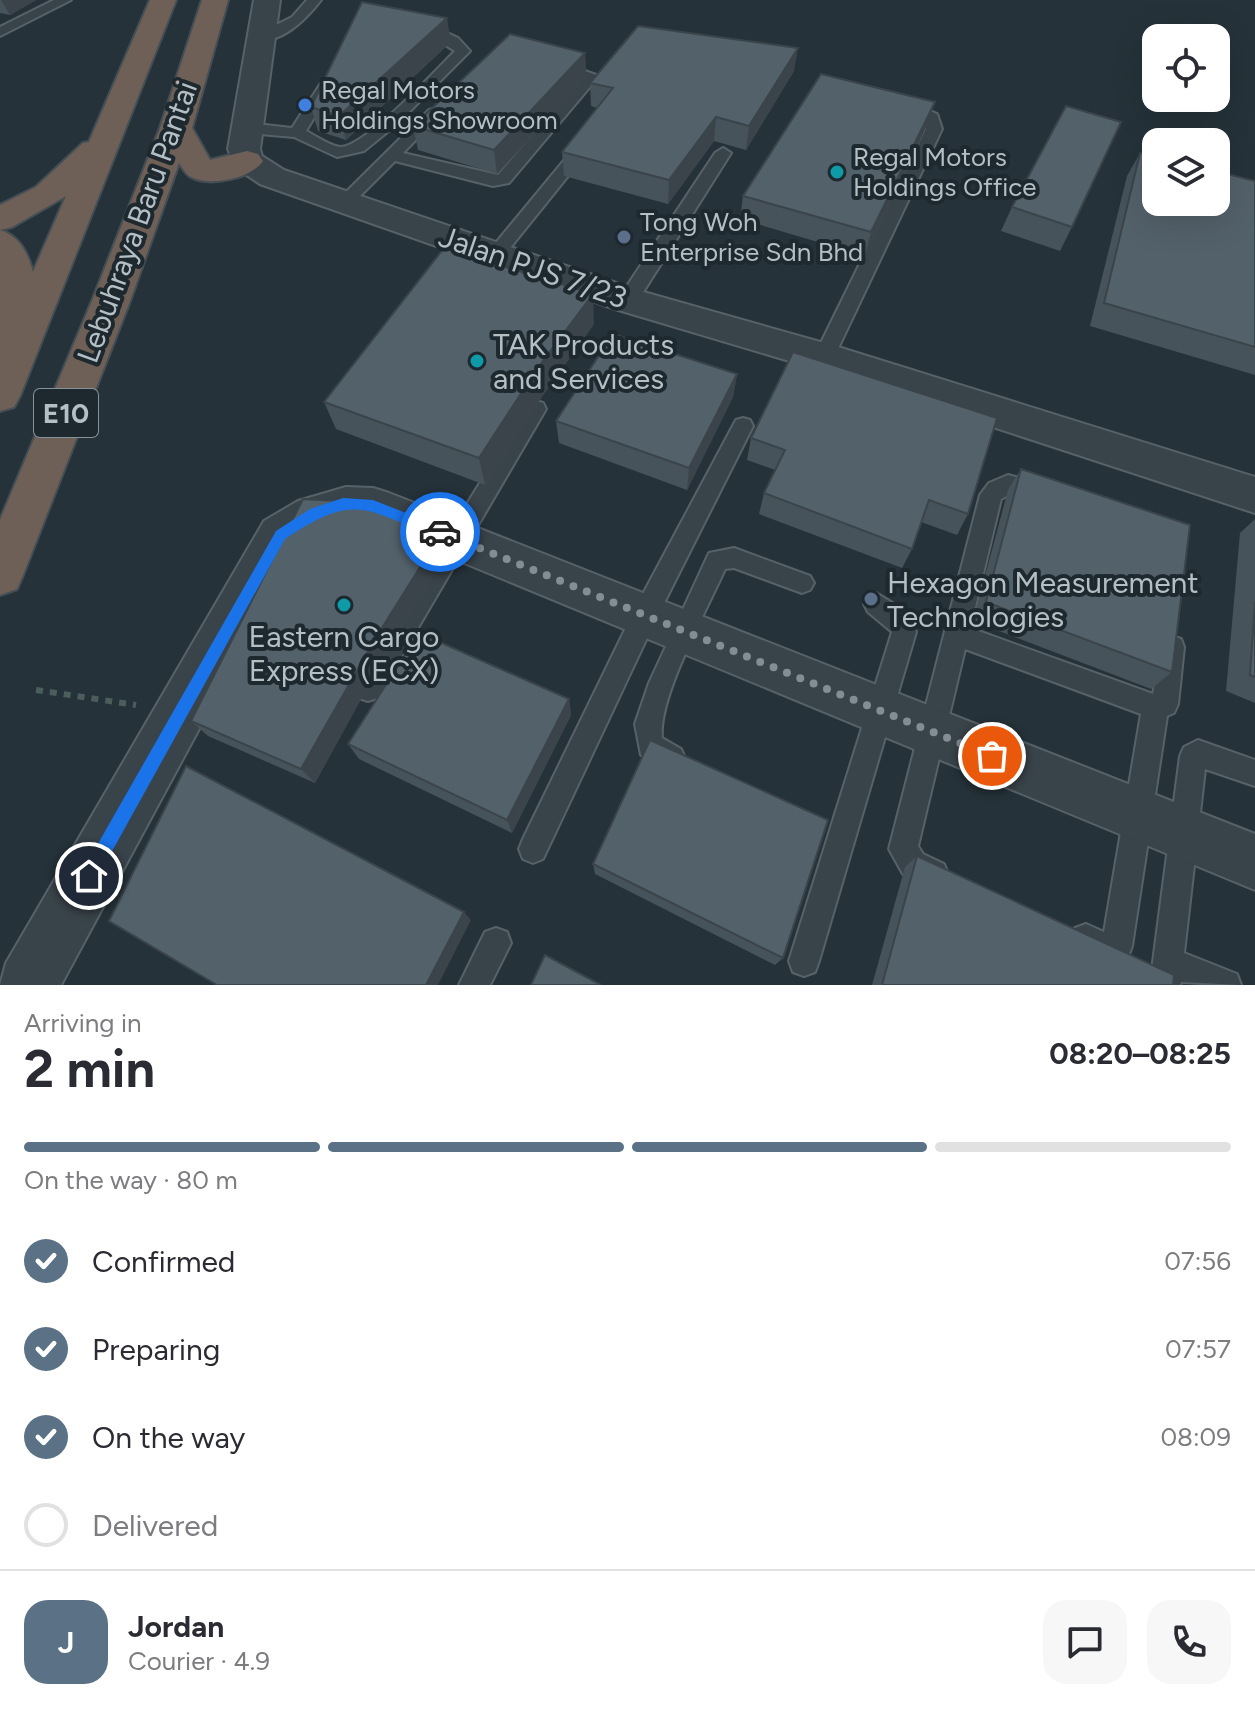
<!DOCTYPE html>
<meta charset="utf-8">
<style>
:root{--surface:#fff;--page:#f7f7f7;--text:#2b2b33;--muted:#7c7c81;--line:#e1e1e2;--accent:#5a7186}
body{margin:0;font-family:Figtree,sans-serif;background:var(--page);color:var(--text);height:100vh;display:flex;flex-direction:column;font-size:30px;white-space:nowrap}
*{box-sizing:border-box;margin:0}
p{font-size:26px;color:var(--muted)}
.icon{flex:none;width:44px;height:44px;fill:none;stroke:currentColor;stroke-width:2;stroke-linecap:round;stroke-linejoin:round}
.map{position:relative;height:985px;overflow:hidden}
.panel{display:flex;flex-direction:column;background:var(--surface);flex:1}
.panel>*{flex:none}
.fabs{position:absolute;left:1142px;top:24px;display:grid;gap:16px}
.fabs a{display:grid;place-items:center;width:88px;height:88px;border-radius:16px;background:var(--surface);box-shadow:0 8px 32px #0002;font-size:40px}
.pin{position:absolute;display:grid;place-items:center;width:68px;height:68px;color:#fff;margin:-34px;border:4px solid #fff;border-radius:50%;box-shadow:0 2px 8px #0007}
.courier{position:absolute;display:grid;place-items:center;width:80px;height:80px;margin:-40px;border:6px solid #1a73e8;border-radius:50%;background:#fff;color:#222;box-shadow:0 2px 10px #0007}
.overview em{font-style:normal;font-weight:700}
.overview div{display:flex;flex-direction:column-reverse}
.overview{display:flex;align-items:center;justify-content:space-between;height:136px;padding:0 24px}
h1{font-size:52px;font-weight:700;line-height:60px}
.bar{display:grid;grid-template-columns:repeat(4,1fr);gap:12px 8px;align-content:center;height:96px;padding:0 24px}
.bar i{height:10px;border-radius:6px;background:var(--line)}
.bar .selected{background:var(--accent)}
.bar p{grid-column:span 4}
.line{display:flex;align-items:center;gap:20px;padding:0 24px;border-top:2px solid var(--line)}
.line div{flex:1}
.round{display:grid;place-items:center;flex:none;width:84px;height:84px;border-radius:24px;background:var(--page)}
ol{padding:0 24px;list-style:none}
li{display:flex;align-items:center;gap:24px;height:88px}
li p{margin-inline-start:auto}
li .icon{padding:8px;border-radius:50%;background:var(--accent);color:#fff;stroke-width:4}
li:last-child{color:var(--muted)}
li i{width:44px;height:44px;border:4px solid var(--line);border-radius:50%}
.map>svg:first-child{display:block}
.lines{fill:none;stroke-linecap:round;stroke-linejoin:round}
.service-casing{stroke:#576168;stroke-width:4}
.minor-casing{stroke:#576168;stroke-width:4}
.tertiary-casing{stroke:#576168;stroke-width:4}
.motorway-casing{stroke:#444e55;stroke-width:4}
.path{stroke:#4c5e5c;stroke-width:6;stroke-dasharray:7 7;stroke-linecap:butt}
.service{fill:#39434a;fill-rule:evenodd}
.minor{fill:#39434a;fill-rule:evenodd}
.tertiary{fill:#39434a;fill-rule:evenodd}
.motorway{fill:#6f6057;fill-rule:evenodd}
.wall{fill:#47535b}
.shaded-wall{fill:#3a444a}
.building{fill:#53616a;stroke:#3a444a;stroke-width:2}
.route{fill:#1a73e8}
.done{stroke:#828d94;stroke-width:8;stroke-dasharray:0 14.4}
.shop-dot{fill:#3f7fe0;stroke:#1e282f;stroke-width:3}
.culture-dot{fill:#0f9aa8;stroke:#1e282f;stroke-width:3}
.service-dot{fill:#5c6f8a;stroke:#1e282f;stroke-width:3}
.labels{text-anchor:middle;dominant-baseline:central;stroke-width:8;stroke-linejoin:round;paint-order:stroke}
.far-poi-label{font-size:26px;fill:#b4bec5;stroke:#1e282f;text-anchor:start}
.shield{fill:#1e282f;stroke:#879198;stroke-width:2}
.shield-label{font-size:28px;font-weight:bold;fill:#b4bec5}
.street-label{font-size:30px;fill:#b4bec5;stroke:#1e282f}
.poi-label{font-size:30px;fill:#b4bec5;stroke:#1e282f;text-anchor:start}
</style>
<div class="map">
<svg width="1255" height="985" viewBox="0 0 1255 985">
<rect width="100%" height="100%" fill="#253239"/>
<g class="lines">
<defs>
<g id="service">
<path d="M 54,0 L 71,0 L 0,36 L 0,27 Z"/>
<path d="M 307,0 L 321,0 C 307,18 283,43 258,40 L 258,34 L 292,17 Z"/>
<path d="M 424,22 L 458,38 L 470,51 L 396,125 L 364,151 L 337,157 L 294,137 L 247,133 L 239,128 L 247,123 L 292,128 L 321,83 L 326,82 L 333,86 L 306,131 C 316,136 330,146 340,147 C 364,148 436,70 455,51 L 419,29 L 417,26 Z"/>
<path d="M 559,62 L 599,76 L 509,183 L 493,186 L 395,161 L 350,206 L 344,207 L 336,202 L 429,110 L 434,108 L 442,113 L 439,116 L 403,153 L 498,175 L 582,78 L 554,69 L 554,63 Z"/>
<path d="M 917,105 L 937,114 L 942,129 L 834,357 L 831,362 L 817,362 L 814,357 L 926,129 L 925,119 L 896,110 L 904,105 Z"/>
<path d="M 581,145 L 589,150 L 502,258 L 490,258 L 487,254 L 490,250 L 575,147 Z"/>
<path d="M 723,148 L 731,153 L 635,305 L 621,305 L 619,300 L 621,295 L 715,153 Z"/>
<path d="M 536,401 L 543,403 L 546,409 L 377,698 L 368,701 L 359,698 L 355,689 L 359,680 L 529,403 Z"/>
<path d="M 743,418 L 750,420 L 753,426 L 654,623 L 543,859 L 533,863 L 523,859 L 519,849 L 523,839 L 636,607 L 736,420 Z"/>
<path d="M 1008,475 L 1048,485 L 1051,491 L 1048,497 L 1040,500 L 1014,492 L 1001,499 L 970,628 L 1153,694 L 1163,639 L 1172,636 L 1181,639 L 1184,647 L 1178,704 L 1174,713 L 1167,716 L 1132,946 L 1128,957 C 1107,965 1094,959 1075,950 L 1071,939 L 1075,928 L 1086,924 L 1104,932 L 1141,714 L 965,649 L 918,846 L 923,854 L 944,864 L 948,874 L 944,884 L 934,888 L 903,874 L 889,849 L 980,495 L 989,483 Z"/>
<path d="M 734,548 L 810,576 L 814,583 L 810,590 L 802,593 L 734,568 L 725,569 C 707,610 658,697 662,738 L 681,749 L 685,758 L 681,767 L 672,771 L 641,755 L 635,724 L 649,683 L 709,553 Z"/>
<path d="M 876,593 L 909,613 L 916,632 L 819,961 L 815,972 L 804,976 L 793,972 L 789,961 L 892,632 L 868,612 L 864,604 L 868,596 Z"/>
<path d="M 1198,740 L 1255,760 L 1255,786 L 1205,769 L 1184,953 L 1237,974 L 1241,985 L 1181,982 L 1180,985 L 1150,985 L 1180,756 L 1184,747 Z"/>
<path d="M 496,928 L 507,932 L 511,943 L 490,985 L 459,985 L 485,932 Z"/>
</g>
<path id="minor" d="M 346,487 L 373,488 L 389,493 L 1255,834 L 1255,890 L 370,524 C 339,522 321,532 296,549 L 61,985 L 0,985 L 6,963 L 264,521 L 298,501 Z"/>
<path id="tertiary" d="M 254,0 L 280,0 L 260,149 L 262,156 L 284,170 L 640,291 L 838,347 L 1255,477 L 1255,513 L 813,368 L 615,309 L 260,184 L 236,168 L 228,149 Z"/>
<g id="motorway">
<path d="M 150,0 L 176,0 L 20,396 L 14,407 L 0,411 L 0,230 C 19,236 28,253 33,272 L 66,196 L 12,227 L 0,230 L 0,205 L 36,187 L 83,143 L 89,142 Z"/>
<path d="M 202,0 L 228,0 L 192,128 L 210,160 L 247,151 L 258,154 L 263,161 C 252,178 210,187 191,177 C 185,174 183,168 179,163 L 130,301 L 23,575 L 17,589 L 0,595 L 0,520 L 92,301 L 160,128 Z"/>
</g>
</defs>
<!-- service casing -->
<use href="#service" class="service-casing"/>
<!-- minor casing -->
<use href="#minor" class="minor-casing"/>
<!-- tertiary casing -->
<use href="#tertiary" class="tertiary-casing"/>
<!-- motorway casing -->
<use href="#motorway" class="motorway-casing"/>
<!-- path -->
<path class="path" d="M 36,690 L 136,705"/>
<!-- service -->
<use href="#service" class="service"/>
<!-- minor -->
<use href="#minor" class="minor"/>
<!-- tertiary -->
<use href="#tertiary" class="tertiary"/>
<!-- motorway -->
<use href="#motorway" class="motorway"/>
</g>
<!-- wall -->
<g class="wall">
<path d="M 0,0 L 36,0 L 10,15 L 0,13 Z"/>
<path d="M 451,42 L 346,140 L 318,131 L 311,107 Z"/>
<path d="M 585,53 L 586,77 L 497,174 L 418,150 L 413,126 Z"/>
<path d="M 794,71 L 746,150 L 714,141 L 668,204 L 564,176 L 562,152 L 597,108 L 591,106 L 590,83 Z"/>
<path d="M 927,125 L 865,256 L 740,219 L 743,196 Z"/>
<path d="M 1140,153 L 1255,181 L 1255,375 L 1090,326 L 1127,176 Z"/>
<path d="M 1012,207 L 1072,227 L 1060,251 L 1001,231 Z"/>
<path d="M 594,324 L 541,398 L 485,485 L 336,429 L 324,402 Z"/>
<path d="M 737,374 L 733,397 L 687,490 L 559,443 L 556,421 Z"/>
<path d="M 751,438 L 968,514 L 957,535 L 921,522 L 912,549 L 902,568 L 759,514 L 764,493 L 775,470 L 747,460 Z"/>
<path d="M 1021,469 L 1172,672 L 1151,689 L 973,621 L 1008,490 Z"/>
<path d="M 1255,519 L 1255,703 L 1226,691 L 1240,533 Z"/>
<path d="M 448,552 L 384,657 L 315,783 L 208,736 L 191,721 Z"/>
<path d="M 569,699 L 571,715 L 512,833 L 359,759 L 348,744 Z"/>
<path d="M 917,856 L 1173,985 L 872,985 L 905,867 Z"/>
<path d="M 593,864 L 783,958 L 775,965 L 595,874 Z"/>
</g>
<!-- shaded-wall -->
<g class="shaded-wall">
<path d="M 1,0 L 36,0 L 10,15 Z"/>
<path d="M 447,18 L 451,42 L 346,140 L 339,116 Z"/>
<path d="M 798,48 L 794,71 L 746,150 L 749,126 Z"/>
<path d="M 585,53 L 586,77 L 497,174 L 494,150 Z"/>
<path d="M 935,102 L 927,125 L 865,256 L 871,232 Z"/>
<path d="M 716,117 L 714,141 L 668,204 L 669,180 Z"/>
<path d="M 593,294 L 594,324 L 541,398 L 485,485 L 479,458 L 537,369 Z"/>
<path d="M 737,374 L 733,397 L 687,490 L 689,468 Z"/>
<path d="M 442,532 L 448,552 L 384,657 L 315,783 L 301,769 L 375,639 Z"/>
<path d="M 569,699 L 571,715 L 512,833 L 507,820 Z"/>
<path d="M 464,912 L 471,920 L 438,985 L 426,985 Z"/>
</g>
<!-- building -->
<g class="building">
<path d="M 362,2 L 447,18 L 339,116 L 311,107 Z"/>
<path d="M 638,26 L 798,48 L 749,126 L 716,117 L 669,180 L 562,152 L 613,88 L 590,83 Z"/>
<path d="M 510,34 L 585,53 L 494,150 L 413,126 Z"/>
<path d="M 821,74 L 935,102 L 871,232 L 743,196 Z"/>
<path d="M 1066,106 L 1121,122 L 1072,227 L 1012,207 Z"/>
<path d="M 1140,153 L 1156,156 L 1156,202 L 1216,202 L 1216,171 L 1255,181 L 1255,347 L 1104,303 Z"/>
<path d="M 444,248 L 593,294 L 537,369 L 479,458 L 324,402 Z"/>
<path d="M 613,334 L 737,374 L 689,468 L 556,421 Z"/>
<path d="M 793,352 L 997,418 L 968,514 L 929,500 L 912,549 L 764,493 L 785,450 L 751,438 Z"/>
<path d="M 1021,469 L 1190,525 L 1172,672 L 986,602 Z"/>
<path d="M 303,499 L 377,503 L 442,532 L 375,639 L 301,769 L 191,721 Z"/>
<path d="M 1255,602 L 1255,677 L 1250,675 Z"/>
<path d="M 419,633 L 569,699 L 507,820 L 348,744 Z"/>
<path d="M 650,740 L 828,820 L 783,958 L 593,864 Z"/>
<path d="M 186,766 L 464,912 L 426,985 L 217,985 L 109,921 Z"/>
<path d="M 917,856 L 1174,975 L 1173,985 L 882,985 Z"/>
<path d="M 545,955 L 601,985 L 531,985 Z"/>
</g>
<!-- route -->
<path class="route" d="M 343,498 L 373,500 L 444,528 L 446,532 L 440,538 C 365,511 358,490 285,539 L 95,882 L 89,884 L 83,882 L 81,876 L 83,870 L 276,531 L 310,509 Z"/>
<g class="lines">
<!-- done -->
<path class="done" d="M 440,532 L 992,756"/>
</g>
<!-- markers -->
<circle class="shop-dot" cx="305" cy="105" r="8"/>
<g class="culture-dot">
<circle cx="837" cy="172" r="8"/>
<circle cx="477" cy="361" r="8"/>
<circle cx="344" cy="605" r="8"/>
</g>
<g class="service-dot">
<circle cx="624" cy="237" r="8"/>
<circle cx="871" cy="599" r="8"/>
</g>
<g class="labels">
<!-- far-poi labels -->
<g class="far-poi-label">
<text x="321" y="90">Regal Motors<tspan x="321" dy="30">Holdings Showroom</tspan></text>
<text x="853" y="157">Regal Motors<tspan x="853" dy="30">Holdings Office</tspan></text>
<text x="640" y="222">Tong Woh<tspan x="640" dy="30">Enterprise Sdn Bhd</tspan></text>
</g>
<!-- shield labels -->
<rect class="shield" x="34" y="389" width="64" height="48" rx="6"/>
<g class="shield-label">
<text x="66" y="413">E10</text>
</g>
<!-- street labels -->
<g class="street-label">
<text transform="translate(137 222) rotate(-70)">Lebuhraya Baru Pantai</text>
<text transform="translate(533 267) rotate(19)">Jalan PJS 7/23</text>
</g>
<!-- poi labels -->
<g class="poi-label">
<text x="493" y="344">TAK Products<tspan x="493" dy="34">and Services</tspan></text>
<text x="887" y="582">Hexagon Measurement<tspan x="887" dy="34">Technologies</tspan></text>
<text x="344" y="636" text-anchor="middle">Eastern Cargo<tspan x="344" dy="34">Express (ECX)</tspan></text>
</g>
</g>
</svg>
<div class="fabs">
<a><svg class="icon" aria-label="locate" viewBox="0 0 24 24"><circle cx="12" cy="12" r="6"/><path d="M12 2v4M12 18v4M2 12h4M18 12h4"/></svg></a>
<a><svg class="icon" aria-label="layers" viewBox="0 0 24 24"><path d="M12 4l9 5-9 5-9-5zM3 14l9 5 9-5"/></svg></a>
</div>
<div class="pin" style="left:992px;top:756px;background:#ea580c"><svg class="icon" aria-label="bag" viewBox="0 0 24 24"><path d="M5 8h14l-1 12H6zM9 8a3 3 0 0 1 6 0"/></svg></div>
<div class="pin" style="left:89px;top:876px;background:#1f2937"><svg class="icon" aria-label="home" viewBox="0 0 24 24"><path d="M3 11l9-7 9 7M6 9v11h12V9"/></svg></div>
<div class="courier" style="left:440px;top:532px"><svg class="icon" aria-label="car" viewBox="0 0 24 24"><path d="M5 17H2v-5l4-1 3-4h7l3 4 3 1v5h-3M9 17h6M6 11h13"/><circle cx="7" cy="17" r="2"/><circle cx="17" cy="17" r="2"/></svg></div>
</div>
<section class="panel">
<div class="overview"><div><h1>2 min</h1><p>Arriving in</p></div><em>08:20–08:25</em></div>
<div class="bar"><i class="selected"></i><i class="selected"></i><i class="selected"></i><i></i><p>On the way · 80 m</p></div>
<ol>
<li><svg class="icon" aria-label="check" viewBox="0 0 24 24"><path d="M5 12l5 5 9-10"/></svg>Confirmed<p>07:56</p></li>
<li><svg class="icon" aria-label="check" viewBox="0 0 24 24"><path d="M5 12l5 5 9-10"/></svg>Preparing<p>07:57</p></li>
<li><svg class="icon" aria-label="check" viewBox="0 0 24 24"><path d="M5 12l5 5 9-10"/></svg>On the way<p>08:09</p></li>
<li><i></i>Delivered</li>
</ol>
<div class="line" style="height:144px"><b class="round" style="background:var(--accent);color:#fff">J</b><div><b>Jordan</b><p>Courier · 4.9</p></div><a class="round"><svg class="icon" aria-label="chat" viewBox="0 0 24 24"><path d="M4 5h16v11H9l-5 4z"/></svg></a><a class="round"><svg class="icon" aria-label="phone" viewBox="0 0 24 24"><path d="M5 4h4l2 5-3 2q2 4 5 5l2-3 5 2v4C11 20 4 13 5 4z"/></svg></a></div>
</section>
